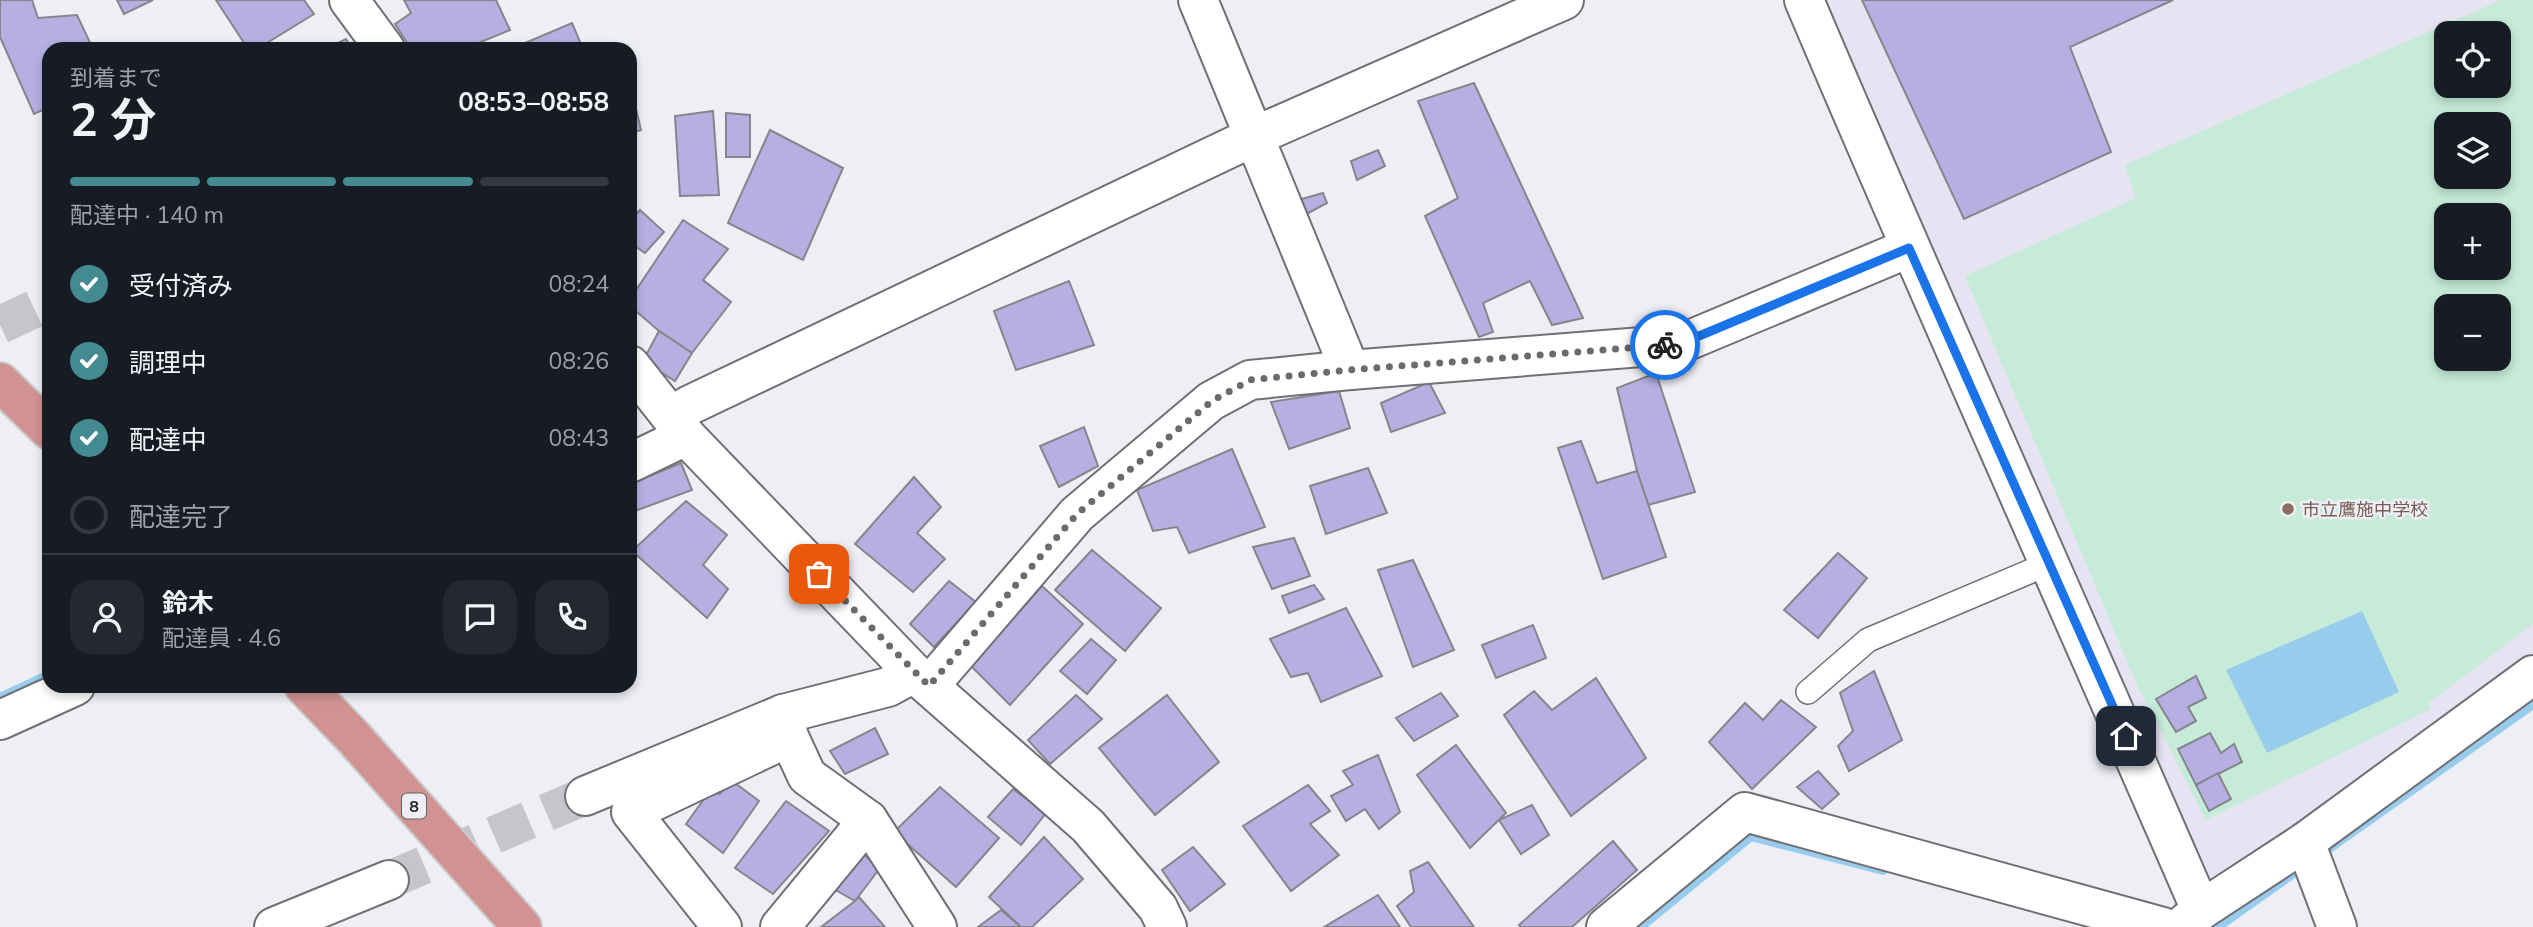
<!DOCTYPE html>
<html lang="ja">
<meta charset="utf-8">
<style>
:root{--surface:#171b24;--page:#242831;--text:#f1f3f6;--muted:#9ea1a6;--line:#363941;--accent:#438a91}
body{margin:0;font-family:Mulish,"Noto Sans JP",sans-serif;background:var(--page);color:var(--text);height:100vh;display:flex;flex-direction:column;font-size:26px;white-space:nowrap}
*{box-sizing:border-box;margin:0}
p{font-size:23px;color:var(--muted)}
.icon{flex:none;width:38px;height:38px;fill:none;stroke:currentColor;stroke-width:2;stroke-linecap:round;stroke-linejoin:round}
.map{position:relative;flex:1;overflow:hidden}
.drawer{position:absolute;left:42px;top:42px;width:595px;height:651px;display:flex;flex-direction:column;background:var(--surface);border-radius:21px;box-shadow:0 4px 10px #0003}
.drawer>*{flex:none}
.buttons{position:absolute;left:2434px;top:21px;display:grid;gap:14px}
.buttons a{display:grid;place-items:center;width:77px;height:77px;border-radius:14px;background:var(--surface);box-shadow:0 4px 10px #0003;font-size:35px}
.pin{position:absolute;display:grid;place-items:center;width:60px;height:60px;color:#fff;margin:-30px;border-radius:14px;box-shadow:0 4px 10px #0006}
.courier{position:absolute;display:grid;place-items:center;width:70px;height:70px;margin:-35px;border:5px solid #1a73e8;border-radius:50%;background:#fff;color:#222;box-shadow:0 2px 9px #0007}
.summary em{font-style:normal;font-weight:700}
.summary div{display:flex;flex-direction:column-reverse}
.summary{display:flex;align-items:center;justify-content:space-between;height:119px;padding:0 28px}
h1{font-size:46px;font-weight:700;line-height:52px}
.bar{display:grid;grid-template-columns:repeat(4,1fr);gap:10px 7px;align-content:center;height:84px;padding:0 28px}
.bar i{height:9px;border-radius:5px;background:var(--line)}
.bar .current{background:var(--accent)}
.bar p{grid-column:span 4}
.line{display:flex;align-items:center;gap:18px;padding:0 28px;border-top:2px solid var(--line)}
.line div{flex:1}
.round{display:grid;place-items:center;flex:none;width:74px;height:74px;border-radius:21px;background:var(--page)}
ol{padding:0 28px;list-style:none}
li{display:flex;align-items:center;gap:21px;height:77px}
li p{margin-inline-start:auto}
li .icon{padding:7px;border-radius:50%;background:var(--accent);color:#fff;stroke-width:4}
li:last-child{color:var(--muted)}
li i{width:38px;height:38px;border:4px solid var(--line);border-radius:50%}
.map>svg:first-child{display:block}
.built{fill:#e6e4f3;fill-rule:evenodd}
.green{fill:#c6ebd8;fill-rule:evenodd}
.water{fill:#98ccec}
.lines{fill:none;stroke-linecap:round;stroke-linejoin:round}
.stream{stroke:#98ccec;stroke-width:10}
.building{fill:#b6b0e2;stroke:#85858b;stroke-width:2}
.minor-tunnel{stroke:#c6c5cc;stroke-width:38;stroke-dasharray:38 19;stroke-linecap:butt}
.service-casing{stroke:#706f75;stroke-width:26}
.minor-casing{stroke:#706f75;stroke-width:42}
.trunk-casing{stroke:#cacacb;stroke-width:42}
.service{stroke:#fff;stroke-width:23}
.minor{stroke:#fff;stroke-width:38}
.trunk{stroke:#d09392;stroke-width:38}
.done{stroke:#6b6a6e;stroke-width:7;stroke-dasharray:0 12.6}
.route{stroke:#1a73e8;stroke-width:9}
.education-dot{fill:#8d6e63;stroke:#eeeef5;stroke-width:2.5}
.labels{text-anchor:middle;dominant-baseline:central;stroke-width:5;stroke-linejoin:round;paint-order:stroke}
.shield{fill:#eeeef5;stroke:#616064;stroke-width:2}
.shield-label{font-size:16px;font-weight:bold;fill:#242326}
.education-label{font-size:18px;fill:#785e54;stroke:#eeeef5;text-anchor:start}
</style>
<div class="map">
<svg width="2533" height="927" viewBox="0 0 2533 927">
<rect width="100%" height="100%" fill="#eeeef5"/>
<!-- built -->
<path class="built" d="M 1817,0 L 2533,0 L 2533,659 L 2211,888 ZM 2446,33 L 2499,33 L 2499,86 L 2446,86 ZM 2446,124 L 2499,124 L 2499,177 L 2446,177 ZM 2446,215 L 2499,215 L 2499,268 L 2446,268 ZM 2446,306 L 2499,306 L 2499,359 L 2446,359 Z"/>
<!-- green -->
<path class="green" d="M 2501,0 L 2533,0 L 2533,624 L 2429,703 L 2431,709 L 2206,820 L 2137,685 L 1965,276 L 2136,198 L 2125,165 ZM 2446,33 L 2499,33 L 2499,86 L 2446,86 ZM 2446,124 L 2499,124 L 2499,177 L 2446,177 ZM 2446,215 L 2499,215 L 2499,268 L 2446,268 ZM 2446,306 L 2499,306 L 2499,359 L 2446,359 Z"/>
<!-- water -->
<path class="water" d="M 2362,611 L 2399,692 L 2267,753 L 2226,670 Z"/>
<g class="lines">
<!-- stream -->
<g class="stream">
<path d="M 0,698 L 49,675"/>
<path d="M 2318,856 L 2533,704"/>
<path d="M 1640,927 L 1751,836 L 1883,870"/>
<path d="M 2217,927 L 2305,865"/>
</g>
</g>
<!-- building -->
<g class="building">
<path d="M 0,0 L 32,0 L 38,18 L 77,15 L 93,49 L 49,49 L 49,107 L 34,114 L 0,37 Z"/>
<path d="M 117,0 L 153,0 L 124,14 Z"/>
<path d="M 216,0 L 304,0 L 314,14 L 257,49 L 248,49 Z"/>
<path d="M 404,0 L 496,0 L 510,30 L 464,49 L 411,49 L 395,24 L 411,13 Z"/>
<path d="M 1862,0 L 2173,0 L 2070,47 L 2111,152 L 1964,219 Z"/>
<path d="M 572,23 L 583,49 L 511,49 Z"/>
<path d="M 346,39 L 352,49 L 330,49 L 329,47 Z"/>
<path d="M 630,83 L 641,130 L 630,133 Z"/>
<path d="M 1474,83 L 1583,318 L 1552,325 L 1530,281 L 1483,303 L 1493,332 L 1479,337 L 1425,216 L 1458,198 L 1418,101 Z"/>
<path d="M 713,111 L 719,195 L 680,196 L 675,116 Z"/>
<path d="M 726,113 L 750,115 L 750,157 L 726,157 Z"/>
<path d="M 770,130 L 843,168 L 803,260 L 728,223 Z"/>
<path d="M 1378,150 L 1385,166 L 1357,180 L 1351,161 Z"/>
<path d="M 1323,193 L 1327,203 L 1301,217 L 1295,201 Z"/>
<path d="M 640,210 L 664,232 L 645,253 L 630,243 L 630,221 Z"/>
<path d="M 683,220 L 728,249 L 703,280 L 731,302 L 692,353 L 659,331 L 630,306 L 630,299 Z"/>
<path d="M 1069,281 L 1094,345 L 1016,370 L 994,311 Z"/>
<path d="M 659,331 L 692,353 L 675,381 L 643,361 Z"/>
<path d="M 1656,373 L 1695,492 L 1648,505 L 1637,471 L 1617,388 Z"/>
<path d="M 1429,382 L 1445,413 L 1391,432 L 1381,403 Z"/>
<path d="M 1339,391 L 1350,428 L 1289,449 L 1271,402 Z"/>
<path d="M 1084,427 L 1098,466 L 1059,487 L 1040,446 Z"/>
<path d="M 1581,441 L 1597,483 L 1637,471 L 1666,557 L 1603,579 L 1558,448 Z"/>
<path d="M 1232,449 L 1265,527 L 1189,553 L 1177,527 L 1153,531 L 1137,490 Z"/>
<path d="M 681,463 L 692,490 L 635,511 L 630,498 L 630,484 Z"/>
<path d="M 1368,468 L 1387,513 L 1326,534 L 1310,486 Z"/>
<path d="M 914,477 L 941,507 L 917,533 L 945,559 L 913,592 L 855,544 Z"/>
<path d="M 686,501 L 727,535 L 703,565 L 728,589 L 707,618 L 632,551 Z"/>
<path d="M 1294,538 L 1310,576 L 1272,589 L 1253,547 Z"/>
<path d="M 1092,550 L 1161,608 L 1125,651 L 1055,590 Z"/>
<path d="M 1838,553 L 1867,578 L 1818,638 L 1784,610 Z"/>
<path d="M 1413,560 L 1454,650 L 1413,667 L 1378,570 Z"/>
<path d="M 949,581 L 976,602 L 934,647 L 910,624 Z"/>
<path d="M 1314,585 L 1324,599 L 1289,613 L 1282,596 Z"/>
<path d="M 1042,586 L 1083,624 L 1010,705 L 971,666 Z"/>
<path d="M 1346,608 L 1382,676 L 1321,702 L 1308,673 L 1291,677 L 1270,639 Z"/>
<path d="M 1533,625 L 1546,658 L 1496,678 L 1482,645 Z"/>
<path d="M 1091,639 L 1116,660 L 1087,694 L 1060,671 Z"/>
<path d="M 1874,671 L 1902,740 L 1849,771 L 1838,746 L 1853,731 L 1840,693 Z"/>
<path d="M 2196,676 L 2206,698 L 2188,707 L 2196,721 L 2176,732 L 2156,699 Z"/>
<path d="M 1596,678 L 1646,758 L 1571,816 L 1504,715 L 1534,691 L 1552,710 Z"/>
<path d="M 1441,693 L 1458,716 L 1414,741 L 1396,718 Z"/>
<path d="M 1076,695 L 1102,719 L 1050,764 L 1028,740 Z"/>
<path d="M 1167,695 L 1219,762 L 1155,815 L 1099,748 Z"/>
<path d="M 1781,700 L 1816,727 L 1752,789 L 1709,742 L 1745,703 L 1763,720 Z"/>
<path d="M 875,728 L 888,754 L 845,774 L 830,751 Z"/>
<path d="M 2210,733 L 2221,753 L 2234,744 L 2242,762 L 2196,785 L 2178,749 Z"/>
<path d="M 1456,745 L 1506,813 L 1470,848 L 1417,775 Z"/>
<path d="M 1378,755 L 1400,812 L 1379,829 L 1365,809 L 1346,821 L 1331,796 L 1353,785 L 1343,771 Z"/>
<path d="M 1818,771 L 1839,794 L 1822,809 L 1797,787 Z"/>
<path d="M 2218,773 L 2231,799 L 2209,811 L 2196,785 Z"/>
<path d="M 731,780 L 759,801 L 723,853 L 686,824 L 709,792 L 720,794 Z"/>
<path d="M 1308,785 L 1330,811 L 1310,824 L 1339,855 L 1291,891 L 1243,826 Z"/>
<path d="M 940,787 L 999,838 L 956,887 L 894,832 Z"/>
<path d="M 1013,789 L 1046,813 L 1021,845 L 988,817 Z"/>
<path d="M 786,801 L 829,831 L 773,894 L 735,868 Z"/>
<path d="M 1532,805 L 1549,835 L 1521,854 L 1499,820 Z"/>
<path d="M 1044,837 L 1083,879 L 1032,927 L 1021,927 L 989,897 Z"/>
<path d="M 1613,841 L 1637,870 L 1572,927 L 1521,927 L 1519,925 Z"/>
<path d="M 1193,847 L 1225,884 L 1190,911 L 1162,870 Z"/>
<path d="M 862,853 L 880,868 L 855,901 L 832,888 Z"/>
<path d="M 1428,862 L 1474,927 L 1411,927 L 1397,906 L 1414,892 L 1410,871 Z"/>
<path d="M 1378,895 L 1400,927 L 1324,927 Z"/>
<path d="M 859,897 L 885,927 L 821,927 L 855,901 Z"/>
<path d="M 1001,910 L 1021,927 L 978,927 Z"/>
</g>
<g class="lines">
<!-- minor-tunnel -->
<g class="minor-tunnel">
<path d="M 0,325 L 49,302"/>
<path d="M 389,880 L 585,796"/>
</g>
<defs>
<path id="service" d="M 1808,692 L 1868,640 L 2050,563"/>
<g id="minor">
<path d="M 349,0 L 385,49"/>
<path d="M 1198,0 L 1350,370"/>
<path d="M 1804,0 C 1933,304 2069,606 2201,910"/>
<path d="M 630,365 L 686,436 L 914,673 L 1088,826 L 1158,908 L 1167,927"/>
<path d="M 671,416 L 690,405 L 1255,136 L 1564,0"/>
<path d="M 630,463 L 686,436"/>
<path d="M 929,686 L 1077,514 L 1211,401 L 1250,380 L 1350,370 L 1680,344 L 1909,248"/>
<path d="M 783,714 L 789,737 L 807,776 L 868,820 L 937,927"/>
<path d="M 0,720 L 75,686"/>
<path d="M 585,796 L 783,714 L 888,687 L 914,673"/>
<path d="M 2305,842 L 2337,927"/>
<path d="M 2182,926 L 2201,910 L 2305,842 L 2533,675"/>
<path d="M 274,927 L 389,880"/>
<path d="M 722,927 L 631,812 L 789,737"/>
<path d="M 780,927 L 868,820"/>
<path d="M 1606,927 L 1745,812 L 2163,927"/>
</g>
<g id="trunk">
<path d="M 0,382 L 49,430"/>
<path d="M 304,686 L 354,738 L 522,927"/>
</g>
</defs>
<!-- service casing -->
<use href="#service" class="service-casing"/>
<!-- minor casing -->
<use href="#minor" class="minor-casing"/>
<!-- trunk casing -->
<use href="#trunk" class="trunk-casing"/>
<!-- service -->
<use href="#service" class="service"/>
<!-- minor -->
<use href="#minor" class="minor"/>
<!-- trunk -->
<use href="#trunk" class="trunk"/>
</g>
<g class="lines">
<!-- done -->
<path class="done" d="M 819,574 L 929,686 L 1077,514 L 1212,401 L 1250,380 L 1350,370 L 1665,345"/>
<!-- route -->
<path class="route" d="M 1665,345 L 1680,344 L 1909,248 L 2126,736"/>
</g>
<!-- markers -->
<circle class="education-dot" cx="2288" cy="509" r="7"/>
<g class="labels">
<!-- shield labels -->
<rect class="shield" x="402" y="793.5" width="24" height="25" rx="5"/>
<g class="shield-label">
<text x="414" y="806">8</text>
</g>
<!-- education labels -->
<g class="education-label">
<text x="2302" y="509">市立鷹施中学校</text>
</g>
</g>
</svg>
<div class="buttons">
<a><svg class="icon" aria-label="locate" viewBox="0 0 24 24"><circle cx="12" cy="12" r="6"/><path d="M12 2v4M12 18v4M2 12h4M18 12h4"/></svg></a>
<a><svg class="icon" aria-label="layers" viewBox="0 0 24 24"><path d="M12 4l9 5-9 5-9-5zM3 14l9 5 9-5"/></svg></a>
<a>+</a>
<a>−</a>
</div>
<div class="pin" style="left:819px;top:574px;background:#ea580c"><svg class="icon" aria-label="bag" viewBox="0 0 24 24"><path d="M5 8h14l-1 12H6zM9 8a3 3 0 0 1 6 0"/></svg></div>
<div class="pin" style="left:2126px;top:736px;background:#1f2937"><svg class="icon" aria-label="home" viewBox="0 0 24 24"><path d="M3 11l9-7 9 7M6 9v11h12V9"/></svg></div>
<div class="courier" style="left:1665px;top:345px"><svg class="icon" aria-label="bike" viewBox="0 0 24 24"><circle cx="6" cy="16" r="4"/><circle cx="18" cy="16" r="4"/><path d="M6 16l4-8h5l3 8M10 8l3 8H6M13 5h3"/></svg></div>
<section class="drawer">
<div class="summary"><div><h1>2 分</h1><p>到着まで</p></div><em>08:53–08:58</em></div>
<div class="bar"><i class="current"></i><i class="current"></i><i class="current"></i><i></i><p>配達中 · 140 m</p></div>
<ol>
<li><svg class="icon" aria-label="check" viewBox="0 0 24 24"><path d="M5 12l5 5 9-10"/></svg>受付済み<p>08:24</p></li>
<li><svg class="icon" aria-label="check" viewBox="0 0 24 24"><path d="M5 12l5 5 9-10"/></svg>調理中<p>08:26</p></li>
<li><svg class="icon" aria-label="check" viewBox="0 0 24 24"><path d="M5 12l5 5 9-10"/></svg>配達中<p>08:43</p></li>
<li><i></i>配達完了</li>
</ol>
<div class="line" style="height:126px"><a class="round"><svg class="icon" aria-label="person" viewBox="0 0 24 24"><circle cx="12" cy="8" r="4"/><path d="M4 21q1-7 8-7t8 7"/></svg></a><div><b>鈴木</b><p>配達員 · 4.6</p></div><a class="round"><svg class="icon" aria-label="chat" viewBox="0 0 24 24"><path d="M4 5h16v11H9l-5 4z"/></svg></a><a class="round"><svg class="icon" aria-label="phone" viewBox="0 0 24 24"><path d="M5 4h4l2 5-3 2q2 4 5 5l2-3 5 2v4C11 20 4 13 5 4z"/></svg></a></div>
</section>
</div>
